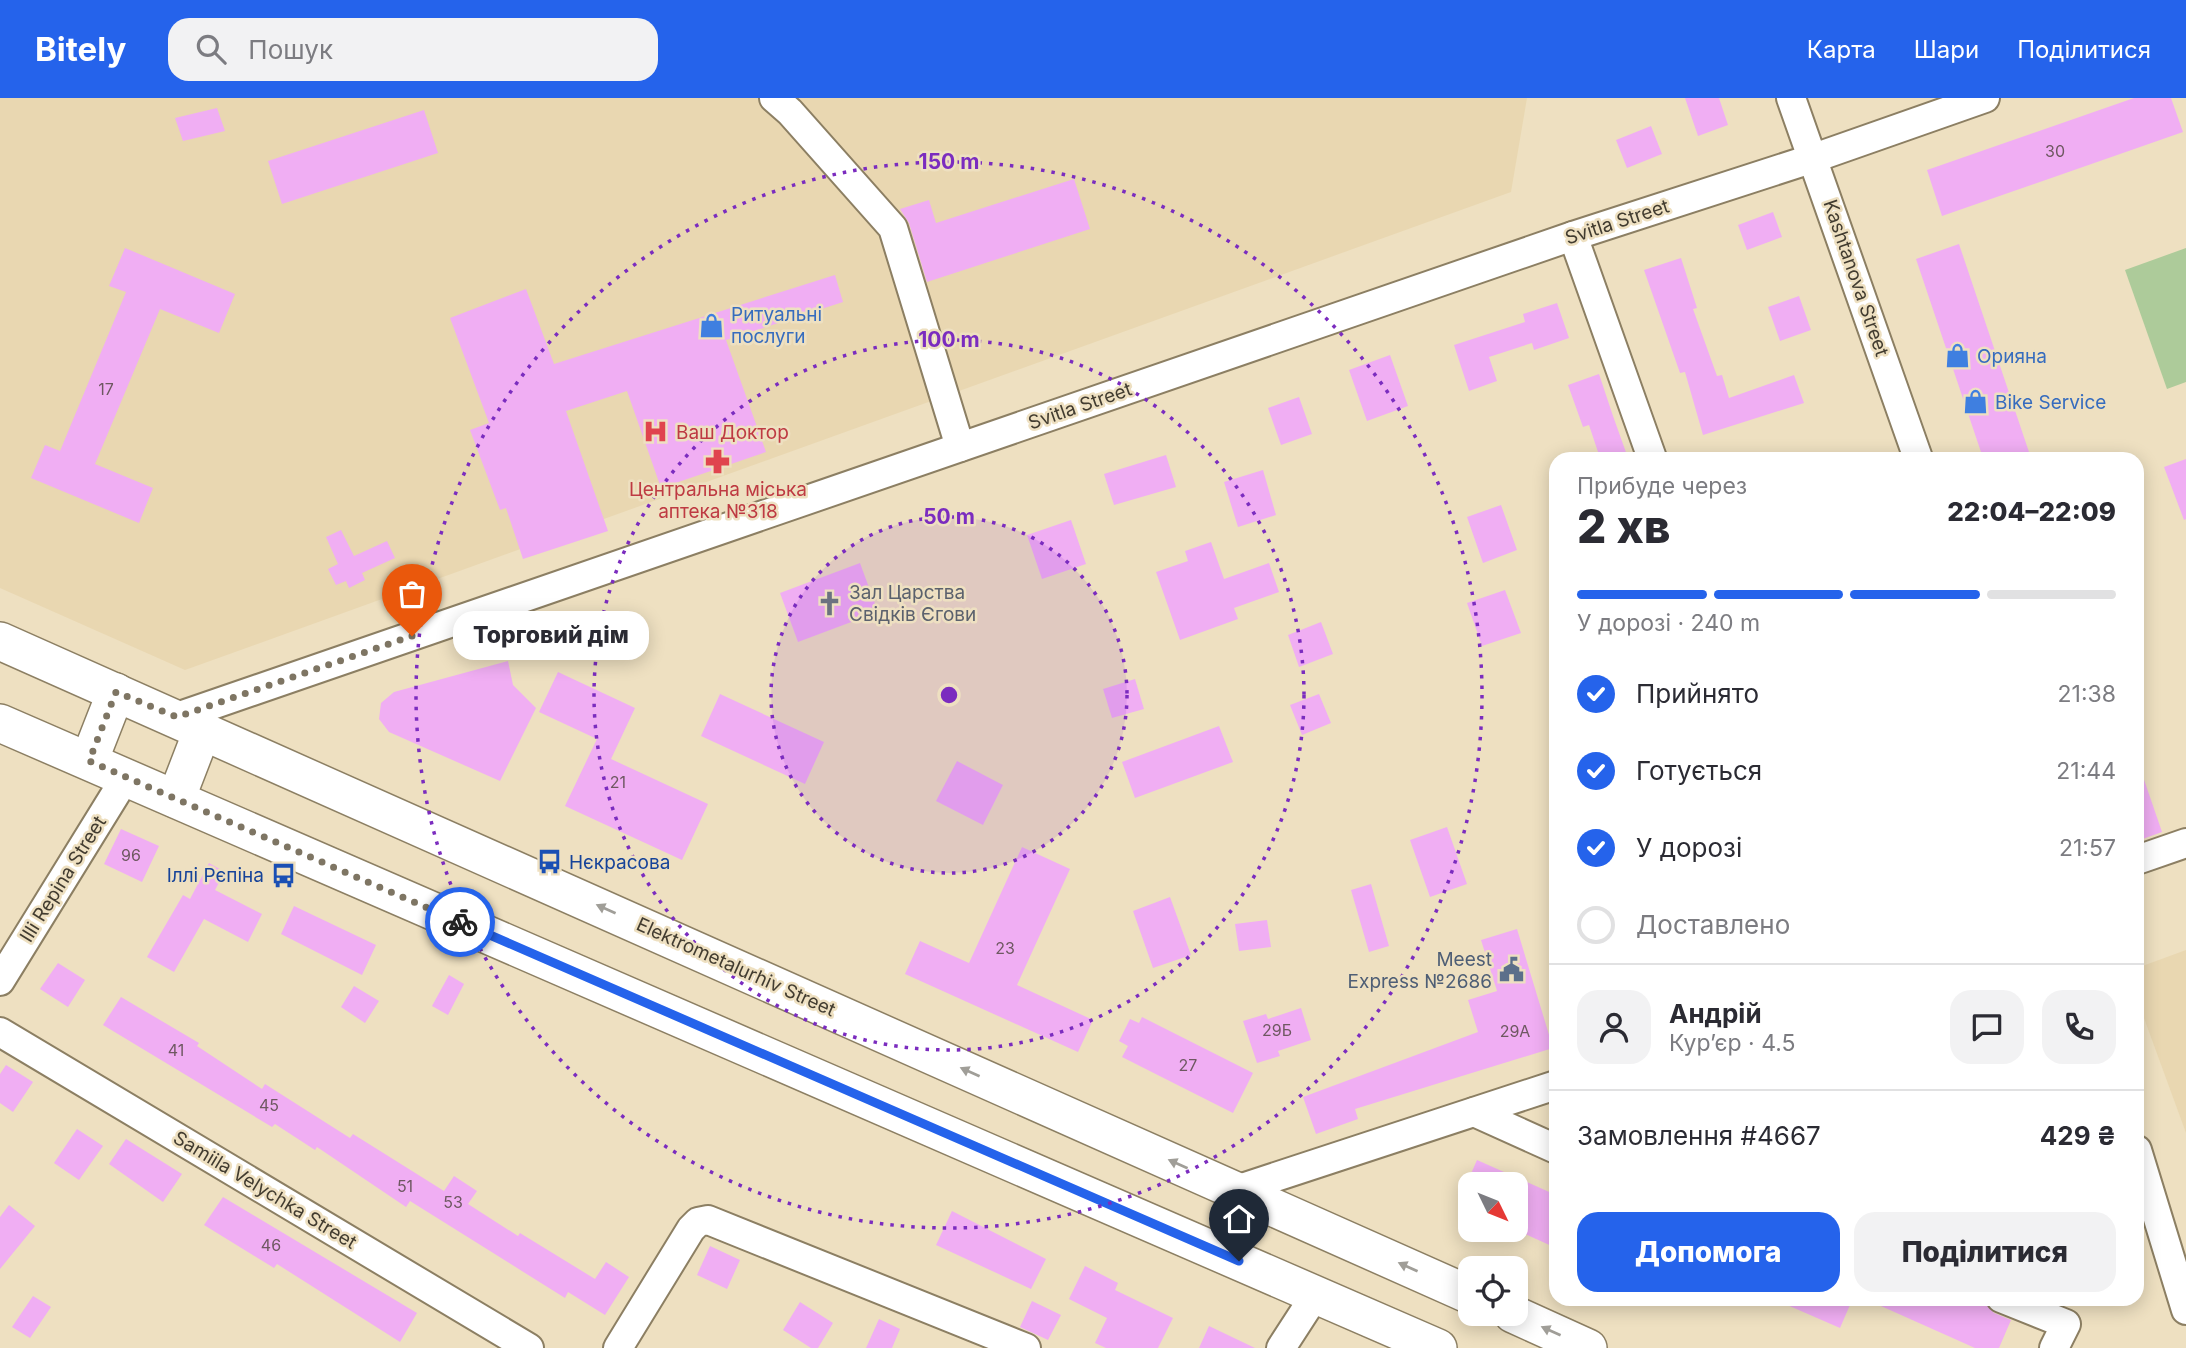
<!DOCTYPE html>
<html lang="uk">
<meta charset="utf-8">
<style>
:root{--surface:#fff;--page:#f2f2f3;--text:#2b2b33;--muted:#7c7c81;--line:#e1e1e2;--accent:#2563eb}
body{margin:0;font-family:Inter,sans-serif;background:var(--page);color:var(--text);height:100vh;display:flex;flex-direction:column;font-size:26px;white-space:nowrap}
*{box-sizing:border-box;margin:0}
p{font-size:23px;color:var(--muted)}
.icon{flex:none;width:38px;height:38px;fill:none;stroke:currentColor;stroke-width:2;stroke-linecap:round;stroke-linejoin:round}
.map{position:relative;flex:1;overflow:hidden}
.details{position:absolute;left:1549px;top:354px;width:595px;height:854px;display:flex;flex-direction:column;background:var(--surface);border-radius:21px;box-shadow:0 4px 18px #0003}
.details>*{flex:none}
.needle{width:46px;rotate:133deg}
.buttons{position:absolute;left:1458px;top:1074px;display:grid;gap:14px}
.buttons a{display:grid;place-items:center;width:70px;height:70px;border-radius:14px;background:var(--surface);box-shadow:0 4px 18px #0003;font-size:35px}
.pin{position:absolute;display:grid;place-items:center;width:60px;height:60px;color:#fff;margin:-72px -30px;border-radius:50% 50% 50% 0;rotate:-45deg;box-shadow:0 0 7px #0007}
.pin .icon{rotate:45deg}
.courier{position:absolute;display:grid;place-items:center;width:70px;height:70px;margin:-35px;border:5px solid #2563eb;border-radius:50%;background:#fff;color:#222;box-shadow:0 2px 9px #0007}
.bubble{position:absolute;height:49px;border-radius:21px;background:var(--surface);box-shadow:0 4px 18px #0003;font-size:23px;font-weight:800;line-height:49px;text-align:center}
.headline em{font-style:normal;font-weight:800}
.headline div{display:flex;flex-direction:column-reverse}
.headline{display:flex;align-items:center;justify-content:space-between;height:119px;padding:0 28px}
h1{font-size:46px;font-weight:800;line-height:52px}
.bar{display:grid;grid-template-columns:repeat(4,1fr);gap:10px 7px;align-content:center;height:84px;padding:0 28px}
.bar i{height:9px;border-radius:5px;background:var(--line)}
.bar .current{background:var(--accent)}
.bar p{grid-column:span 4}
.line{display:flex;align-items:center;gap:18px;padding:0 28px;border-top:2px solid var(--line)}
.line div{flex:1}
.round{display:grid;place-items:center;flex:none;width:74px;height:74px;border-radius:21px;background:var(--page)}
ol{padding:0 28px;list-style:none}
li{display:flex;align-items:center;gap:21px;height:77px}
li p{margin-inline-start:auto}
li .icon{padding:7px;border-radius:50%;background:var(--accent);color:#fff;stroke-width:4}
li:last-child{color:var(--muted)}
li i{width:38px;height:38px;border:4px solid var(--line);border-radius:50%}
.button{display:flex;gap:14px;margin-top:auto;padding:14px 28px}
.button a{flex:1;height:80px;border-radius:21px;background:var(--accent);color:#fff;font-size:28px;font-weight:800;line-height:80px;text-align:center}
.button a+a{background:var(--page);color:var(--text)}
header{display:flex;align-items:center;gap:42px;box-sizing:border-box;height:98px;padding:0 35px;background:var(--accent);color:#fff}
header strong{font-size:33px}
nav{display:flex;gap:38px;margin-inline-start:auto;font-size:24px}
.search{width:490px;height:63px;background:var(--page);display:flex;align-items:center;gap:18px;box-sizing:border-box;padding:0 24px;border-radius:21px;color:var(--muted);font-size:26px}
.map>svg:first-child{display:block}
.built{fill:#e9d7b1}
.green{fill:#adcb9a}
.building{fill:#f0aef3}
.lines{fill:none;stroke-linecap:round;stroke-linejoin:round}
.minor-casing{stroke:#8c7f63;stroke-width:32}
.major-casing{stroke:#8c7f63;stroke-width:40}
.minor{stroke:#fff;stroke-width:28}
.major{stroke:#fff;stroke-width:37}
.oneway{fill:#a09e98}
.done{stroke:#7e7563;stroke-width:7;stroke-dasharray:0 12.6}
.route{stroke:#2563eb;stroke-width:9}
.ring{fill:none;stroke:#7b2cbf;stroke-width:3.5;stroke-dasharray:3.5 7}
.labels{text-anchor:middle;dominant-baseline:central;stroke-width:5;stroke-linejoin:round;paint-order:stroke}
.number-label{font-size:16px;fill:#6e5861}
.street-label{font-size:19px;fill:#423c30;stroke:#eee0c1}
.shop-label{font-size:19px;fill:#366cbe;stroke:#eee0c1;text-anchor:start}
.health-label{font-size:19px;fill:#be3a42;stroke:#eee0c1;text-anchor:start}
.worship-label{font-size:19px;fill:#5b616d;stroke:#eee0c1;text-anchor:start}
.transit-label{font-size:19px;fill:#164399;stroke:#eee0c1;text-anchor:start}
.service-label{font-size:19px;fill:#4e5e75;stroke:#eee0c1;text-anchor:end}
.centre{fill:#7b2cbf;stroke:#eee0c1;stroke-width:3.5}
.ring-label{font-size:21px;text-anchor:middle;font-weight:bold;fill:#7b2cbf;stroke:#eee0c1;stroke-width:5;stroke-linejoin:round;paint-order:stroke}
</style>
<header>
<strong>Bitely</strong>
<div class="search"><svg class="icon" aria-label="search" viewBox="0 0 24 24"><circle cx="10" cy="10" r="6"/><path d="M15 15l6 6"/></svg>Пошук</div>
<nav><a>Карта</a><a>Шари</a><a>Поділитися</a></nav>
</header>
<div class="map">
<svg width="2186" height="1250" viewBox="0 0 2186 1250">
<rect width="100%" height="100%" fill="#eee0c1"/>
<!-- built -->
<g class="built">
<path d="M 0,0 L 1527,0 L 1511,94 L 185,572 L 0,490 Z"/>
<path d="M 2186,852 L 2186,1035 L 2137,901 L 2137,870 Z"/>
</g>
<!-- green -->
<path class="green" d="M 2186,150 L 2186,284 L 2167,291 L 2125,172 Z"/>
<!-- building -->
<g class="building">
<path d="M 1685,0 L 1719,0 L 1728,27 L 1698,38 Z"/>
<path d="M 2134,0 L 2171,0 L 2183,34 L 1942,118 L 1927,72 Z"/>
<path d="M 217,10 L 225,33 L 183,43 L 175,20 Z"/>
<path d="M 424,12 L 438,55 L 282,106 L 268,63 Z"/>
<path d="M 1651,28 L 1662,56 L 1627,70 L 1616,42 Z"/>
<path d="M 1074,81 L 1090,131 L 927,184 L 909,125 L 900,111 L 929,102 L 936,125 Z"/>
<path d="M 1773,114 L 1782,139 L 1747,152 L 1738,127 Z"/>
<path d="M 1959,146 L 2031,360 L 1983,360 L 1916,161 Z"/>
<path d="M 125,150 L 235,196 L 219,235 L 160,211 L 95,366 L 153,390 L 139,425 L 31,380 L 45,347 L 60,353 L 126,194 L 109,188 Z"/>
<path d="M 1681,160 L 1697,210 L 1693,211 L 1717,278 L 1722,277 L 1729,300 L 1794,277 L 1804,305 L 1703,337 L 1685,274 L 1680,275 L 1644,172 Z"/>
<path d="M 835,177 L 843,204 L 726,242 L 766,354 L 661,390 L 627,293 L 566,313 L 608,433 L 523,461 L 506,410 L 500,412 L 470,332 L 489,325 L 450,220 L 526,191 L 554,266 Z"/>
<path d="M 1799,198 L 1811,232 L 1780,243 L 1768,209 Z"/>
<path d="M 1557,205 L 1569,240 L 1534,252 L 1532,245 L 1489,259 L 1497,283 L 1469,293 L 1454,247 L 1525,224 L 1523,216 Z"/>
<path d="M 1390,257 L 1408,308 L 1367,323 L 1349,272 Z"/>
<path d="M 1599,276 L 1613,318 L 1628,360 L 1600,360 L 1589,327 L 1583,329 L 1568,287 Z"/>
<path d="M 1299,299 L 1312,336 L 1281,347 L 1268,310 Z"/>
<path d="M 1166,357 L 1176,389 L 1114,407 L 1104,376 Z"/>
<path d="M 2186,361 L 2186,421 L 2184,422 L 2164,369 Z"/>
<path d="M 1263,372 L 1276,417 L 1238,429 L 1224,384 Z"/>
<path d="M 1501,407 L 1517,452 L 1483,465 L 1467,419 Z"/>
<path d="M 1071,422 L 1086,466 L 1042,481 L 1027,437 Z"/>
<path d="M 341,432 L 354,458 L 387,443 L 395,460 L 362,475 L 365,482 L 349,490 L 346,483 L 336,487 L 328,471 L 338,466 L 326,439 Z"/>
<path d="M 1211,444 L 1224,481 L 1269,465 L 1279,494 L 1234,510 L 1238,521 L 1180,542 L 1156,474 L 1188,463 L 1185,453 Z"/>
<path d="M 860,465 L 878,514 L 798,544 L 780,495 Z"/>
<path d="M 1505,492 L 1521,535 L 1482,548 L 1467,505 Z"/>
<path d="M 1321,524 L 1333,556 L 1299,569 L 1288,537 Z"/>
<path d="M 508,563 L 513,587 L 536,610 L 500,683 L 389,634 L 379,621 L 381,605 L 394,594 Z"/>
<path d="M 558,574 L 635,610 L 611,661 L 708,706 L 682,762 L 565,708 L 597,641 L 539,614 Z"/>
<path d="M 1135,581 L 1144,611 L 1112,620 L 1103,591 Z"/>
<path d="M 720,596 L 824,644 L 805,686 L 701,638 Z"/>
<path d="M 1319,596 L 1331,625 L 1302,637 L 1290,607 Z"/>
<path d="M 1219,628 L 1233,664 L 1135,700 L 1122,664 Z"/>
<path d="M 957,663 L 1003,687 L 983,727 L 936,703 Z"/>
<path d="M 2140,670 L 2162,734 L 2137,743 L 2137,671 Z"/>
<path d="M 1447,729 L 1467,786 L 1430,799 L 1410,742 Z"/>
<path d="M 121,731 L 159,748 L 142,784 L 104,766 Z"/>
<path d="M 1022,749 L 1070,771 L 1017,887 L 1093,922 L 1078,954 L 905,876 L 920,843 L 969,865 Z"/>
<path d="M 209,765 L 225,774 L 215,792 L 262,816 L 248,844 L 204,821 L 174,874 L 147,859 L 183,797 L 190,801 Z"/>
<path d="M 1371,786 L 1389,848 L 1369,854 L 1351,792 Z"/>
<path d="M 1170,799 L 1191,857 L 1153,870 L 1133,813 Z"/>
<path d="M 294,808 L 376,847 L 362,877 L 281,836 Z"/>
<path d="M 1267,822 L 1271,849 L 1239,853 L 1235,826 Z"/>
<path d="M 1517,831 L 1553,950 L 1355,1011 L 1358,1021 L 1316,1036 L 1303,999 L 1478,934 L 1468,902 L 1497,893 L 1481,842 Z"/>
<path d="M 58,865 L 85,882 L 68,909 L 40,891 Z"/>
<path d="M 449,877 L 464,886 L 448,917 L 432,908 Z"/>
<path d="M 354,888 L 379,903 L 365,925 L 341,909 Z"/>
<path d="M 121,899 L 199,945 L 197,948 L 262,991 L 265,986 L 350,1040 L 353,1036 L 444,1093 L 454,1078 L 477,1093 L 468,1106 L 518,1138 L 520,1135 L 595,1181 L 606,1164 L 629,1179 L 605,1217 L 568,1194 L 565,1200 L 410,1103 L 406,1109 L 317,1049 L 315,1052 L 275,1026 L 272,1029 L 103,927 Z"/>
<path d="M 1301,910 L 1311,942 L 1278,953 L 1280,958 L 1257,965 L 1243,923 L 1266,916 L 1268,921 Z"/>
<path d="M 1142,919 L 1253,975 L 1233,1015 L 1122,959 L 1128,948 L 1119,943 L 1130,921 L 1139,925 Z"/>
<path d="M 6,967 L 33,984 L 13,1014 L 0,1005 L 0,976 Z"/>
<path d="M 77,1031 L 103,1048 L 79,1082 L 54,1065 Z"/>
<path d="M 126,1041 L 182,1076 L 163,1104 L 109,1066 Z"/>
<path d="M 1477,1062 L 1556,1097 L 1556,1150 L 1516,1132 L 1516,1087 L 1466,1087 Z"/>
<path d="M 223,1099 L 417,1215 L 400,1244 L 277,1166 L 274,1170 L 204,1127 Z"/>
<path d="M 9,1107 L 35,1128 L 0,1171 L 0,1119 Z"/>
<path d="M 952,1113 L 1046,1161 L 1031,1191 L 936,1147 Z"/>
<path d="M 710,1148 L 740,1162 L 727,1191 L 697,1177 Z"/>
<path d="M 1085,1168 L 1118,1185 L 1115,1192 L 1173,1220 L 1158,1250 L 1106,1250 L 1095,1245 L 1107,1220 L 1069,1201 Z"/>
<path d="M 33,1198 L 51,1209 L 30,1240 L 12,1229 Z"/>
<path d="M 1771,1200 L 1853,1200 L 1840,1230 Z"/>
<path d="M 1863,1200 L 1980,1200 L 1994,1215 L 2011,1222 L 1999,1250 L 1975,1250 Z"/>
<path d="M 1032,1203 L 1061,1217 L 1048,1242 L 1020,1229 Z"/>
<path d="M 800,1204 L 833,1225 L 818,1250 L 811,1250 L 783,1232 Z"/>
<path d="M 879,1221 L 900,1231 L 892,1250 L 866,1250 Z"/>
<path d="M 1209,1228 L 1255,1250 L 1199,1250 Z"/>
</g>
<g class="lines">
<defs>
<g id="minor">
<path d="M 774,0 L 790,14 L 893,130 L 960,349"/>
<path d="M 1791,0 L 1918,360"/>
<path d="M 1573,138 L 1652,360"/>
<path d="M 177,619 L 1573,138 L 1814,60 L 1985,0"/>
<path d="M 2137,762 L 2186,745"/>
<path d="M 0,883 L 126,679"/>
<path d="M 0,934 L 529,1250"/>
<path d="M 1474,1014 L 1556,1051"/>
<path d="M 2137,1052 L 2186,1212"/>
<path d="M 1236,1092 L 1556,987"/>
<path d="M 2001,1200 L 2066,1226 L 2054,1250"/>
<path d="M 618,1250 L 691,1131 L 698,1124 L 708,1122 L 1026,1250"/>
<path d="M 1281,1250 L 1316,1196"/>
</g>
<g id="major">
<path d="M 0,543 L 1470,1197"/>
<path d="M 0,625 L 1438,1250"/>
<path d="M 89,663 L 116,594"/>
<path d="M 176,701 L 203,631"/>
<path d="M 1513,1216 L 1588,1250"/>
</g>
</defs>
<!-- minor casing -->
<use href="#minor" class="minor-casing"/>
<!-- major casing -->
<use href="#major" class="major-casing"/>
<!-- minor -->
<use href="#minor" class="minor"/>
<!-- major -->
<use href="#major" class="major"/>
</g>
<!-- one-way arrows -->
<defs><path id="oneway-solid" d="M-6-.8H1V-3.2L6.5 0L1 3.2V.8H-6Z" transform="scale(1.75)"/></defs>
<g class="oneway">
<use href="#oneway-solid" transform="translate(606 811) rotate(-156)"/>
<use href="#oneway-solid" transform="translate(970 974) rotate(-156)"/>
<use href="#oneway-solid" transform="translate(1178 1066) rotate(-156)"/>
<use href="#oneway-solid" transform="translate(1408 1169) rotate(-156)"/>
<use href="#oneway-solid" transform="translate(1551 1233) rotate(-156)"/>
</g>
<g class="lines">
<!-- done -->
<path class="done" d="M 412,538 L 177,619 L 116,594 L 89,663 L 460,824"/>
<!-- route -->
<path class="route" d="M 460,824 L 1239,1163"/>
</g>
<!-- distance rings -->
<circle cx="949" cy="597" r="178" fill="#7b2cbf" fill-opacity=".12"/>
<g class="ring">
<circle cx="949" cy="597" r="178"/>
<circle cx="949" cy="597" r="355"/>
<circle cx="949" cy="597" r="533"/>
</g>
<!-- icons -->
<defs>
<symbol id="shop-bare" viewBox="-9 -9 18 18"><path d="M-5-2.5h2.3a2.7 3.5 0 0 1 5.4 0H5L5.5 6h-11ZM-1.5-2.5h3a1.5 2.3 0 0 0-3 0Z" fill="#3f7fe0" stroke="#eee0c1" stroke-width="2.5" paint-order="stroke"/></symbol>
<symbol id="hospital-bare" viewBox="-9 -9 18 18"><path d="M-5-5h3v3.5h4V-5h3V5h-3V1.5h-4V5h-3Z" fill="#e0444e" stroke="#eee0c1" stroke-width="2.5" paint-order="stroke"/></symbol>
<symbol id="pharmacy-bare" viewBox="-9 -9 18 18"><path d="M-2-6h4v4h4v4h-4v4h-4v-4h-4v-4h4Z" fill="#e0444e" stroke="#eee0c1" stroke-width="2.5" paint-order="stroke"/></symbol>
<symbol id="church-bare" viewBox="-9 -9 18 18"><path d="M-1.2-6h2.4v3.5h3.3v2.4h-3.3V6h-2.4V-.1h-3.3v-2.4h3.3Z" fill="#6b7280" stroke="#eee0c1" stroke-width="2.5" paint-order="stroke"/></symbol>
<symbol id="bus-bare" viewBox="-9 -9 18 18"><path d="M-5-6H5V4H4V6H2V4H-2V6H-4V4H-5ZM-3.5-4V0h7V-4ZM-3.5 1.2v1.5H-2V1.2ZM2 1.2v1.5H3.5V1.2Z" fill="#1a4fb4" stroke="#eee0c1" stroke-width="2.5" paint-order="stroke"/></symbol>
<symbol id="civic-bare" viewBox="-9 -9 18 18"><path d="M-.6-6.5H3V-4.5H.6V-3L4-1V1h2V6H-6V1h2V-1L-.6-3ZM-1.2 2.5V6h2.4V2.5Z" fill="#5c6f8a" stroke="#eee0c1" stroke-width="2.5" paint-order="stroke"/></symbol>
</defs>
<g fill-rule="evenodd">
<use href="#shop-bare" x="694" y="210" width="35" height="35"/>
<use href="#shop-bare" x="1940" y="240" width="35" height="35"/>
<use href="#shop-bare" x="1958" y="286" width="35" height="35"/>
<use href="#hospital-bare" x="638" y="316" width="35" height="35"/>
<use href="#pharmacy-bare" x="700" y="346" width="35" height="35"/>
<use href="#church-bare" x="812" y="488" width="35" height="35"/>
<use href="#bus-bare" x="532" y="746" width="35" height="35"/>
<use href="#bus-bare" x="266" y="760" width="35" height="35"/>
<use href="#civic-bare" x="1494" y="854" width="35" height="35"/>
</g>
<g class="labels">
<!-- number labels -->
<g class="number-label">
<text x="2055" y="53">30</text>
<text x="106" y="291">17</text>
<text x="618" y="684">21</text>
<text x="131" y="757">96</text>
<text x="1005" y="850">23</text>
<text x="1277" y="932">29Б</text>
<text x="1515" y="933">29А</text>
<text x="176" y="952">41</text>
<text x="1188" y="967">27</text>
<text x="269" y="1007">45</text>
<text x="405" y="1088">51</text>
<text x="453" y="1104">53</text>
<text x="271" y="1147">46</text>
</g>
<!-- street labels -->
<g class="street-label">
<text transform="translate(1617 124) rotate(-18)">Svitla Street</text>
<text transform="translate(1856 180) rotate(71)">Kashtanova Street</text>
<text transform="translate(1080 308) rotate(-19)">Svitla Street</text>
<text transform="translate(63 781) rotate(-58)">Illi Repina Street</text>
<text transform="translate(736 869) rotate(24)">Elektrometalurhiv Street</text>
<text transform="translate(265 1092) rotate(31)">Samiila Velychka Street</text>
</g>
<!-- shop labels -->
<g class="shop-label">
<text x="731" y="216">Ритуальні<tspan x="731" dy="22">послуги</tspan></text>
<text x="1977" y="258">Орияна</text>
<text x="1995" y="304">Bike Service</text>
</g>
<!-- health labels -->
<g class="health-label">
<text x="676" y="334">Ваш Доктор</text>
<text x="718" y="391" text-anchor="middle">Центральна міська<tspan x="718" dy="22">аптека №318</tspan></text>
</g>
<!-- worship labels -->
<g class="worship-label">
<text x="849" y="494">Зал Царства<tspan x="849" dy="22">Свідків Єгови</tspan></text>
</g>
<!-- transit labels -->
<g class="transit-label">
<text x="569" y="764">Нєкрасова</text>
<text x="264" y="777" text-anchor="end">Іллі Рєпіна</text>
</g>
<!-- service labels -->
<g class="service-label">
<text x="1492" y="861">Meest<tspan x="1492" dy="22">Express №2686</tspan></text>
</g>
</g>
<circle cx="949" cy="597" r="10" class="centre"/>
<g class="ring-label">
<text x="949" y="71">150 m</text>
<text x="949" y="249">100 m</text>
<text x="949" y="426">50 m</text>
</g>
</svg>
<div class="buttons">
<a><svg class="needle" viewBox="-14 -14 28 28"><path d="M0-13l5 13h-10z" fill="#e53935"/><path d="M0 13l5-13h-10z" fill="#7c7c81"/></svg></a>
<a><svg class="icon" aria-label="locate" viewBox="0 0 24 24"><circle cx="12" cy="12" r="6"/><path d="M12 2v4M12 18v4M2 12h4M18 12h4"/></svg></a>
</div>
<div class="pin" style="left:412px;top:538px;background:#ea580c"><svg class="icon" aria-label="bag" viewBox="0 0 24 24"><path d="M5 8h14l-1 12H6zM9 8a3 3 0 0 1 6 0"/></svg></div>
<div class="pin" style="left:1239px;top:1163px;background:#1f2937"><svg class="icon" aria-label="home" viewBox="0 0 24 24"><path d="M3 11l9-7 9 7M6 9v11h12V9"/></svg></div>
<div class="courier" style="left:460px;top:824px"><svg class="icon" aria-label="bike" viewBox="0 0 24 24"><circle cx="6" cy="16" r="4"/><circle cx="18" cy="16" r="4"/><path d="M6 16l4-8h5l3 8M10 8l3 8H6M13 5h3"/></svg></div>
<div class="bubble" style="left:453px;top:513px;width:196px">Торговий дім</div>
<section class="details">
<div class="headline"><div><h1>2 хв</h1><p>Прибуде через</p></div><em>22:04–22:09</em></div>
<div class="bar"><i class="current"></i><i class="current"></i><i class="current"></i><i></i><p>У дорозі · 240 m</p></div>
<ol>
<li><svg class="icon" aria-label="check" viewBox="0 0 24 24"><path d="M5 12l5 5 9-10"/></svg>Прийнято<p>21:38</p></li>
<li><svg class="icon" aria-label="check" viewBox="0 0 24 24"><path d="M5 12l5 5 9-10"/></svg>Готується<p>21:44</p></li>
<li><svg class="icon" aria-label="check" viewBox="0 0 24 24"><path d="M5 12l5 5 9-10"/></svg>У дорозі<p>21:57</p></li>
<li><i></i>Доставлено</li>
</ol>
<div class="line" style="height:126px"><a class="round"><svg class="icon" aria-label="person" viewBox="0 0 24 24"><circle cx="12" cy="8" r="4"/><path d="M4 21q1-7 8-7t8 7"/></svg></a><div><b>Андрій</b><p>Кур’єр · 4.5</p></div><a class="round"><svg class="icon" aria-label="chat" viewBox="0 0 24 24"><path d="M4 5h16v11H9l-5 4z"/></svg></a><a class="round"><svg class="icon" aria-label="phone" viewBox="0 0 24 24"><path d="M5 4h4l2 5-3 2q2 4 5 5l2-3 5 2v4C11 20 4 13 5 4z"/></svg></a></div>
<div class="line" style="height:91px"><div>Замовлення #4667</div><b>429 ₴</b></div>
<div class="button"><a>Допомога</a><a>Поділитися</a></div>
</section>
</div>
